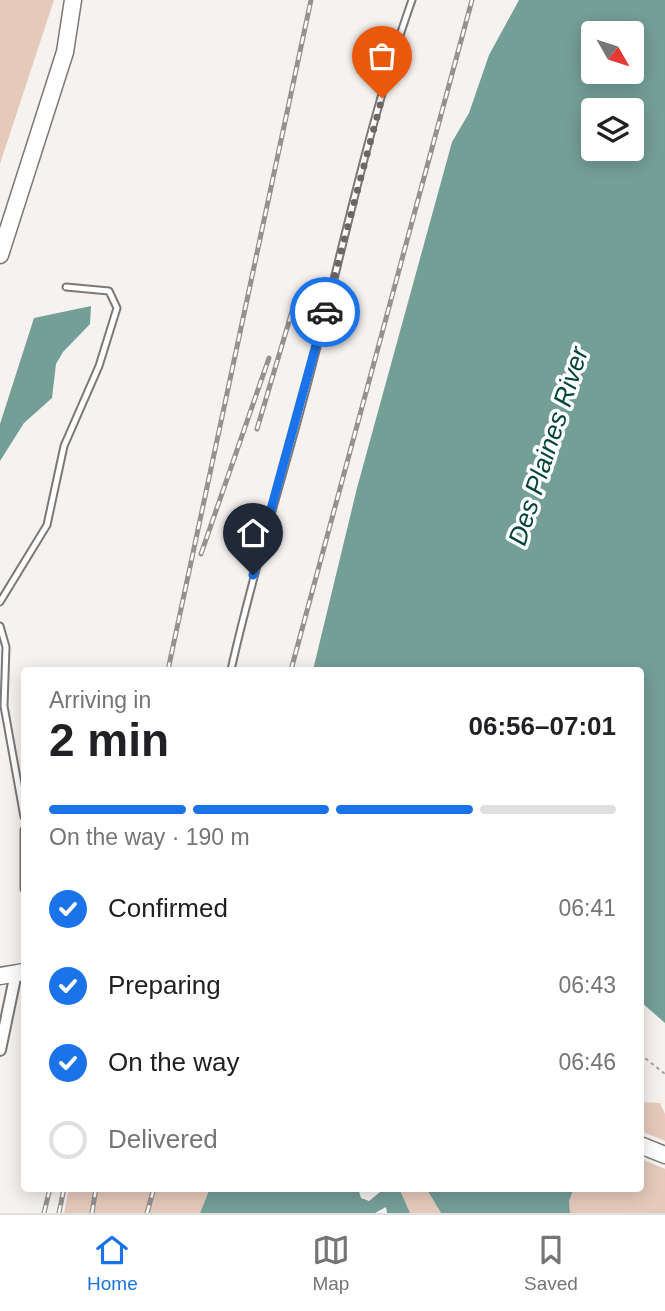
<!DOCTYPE html>
<meta charset="utf-8">
<style>
:root{--surface:#fff;--page:#f2f2f2;--text:#202124;--muted:#757577;--line:#e0e0e0;--accent:#1a73e8}
body{margin:0;font-family:Arial,sans-serif;background:var(--page);color:var(--text);height:100vh;display:flex;flex-direction:column;font-size:26px;white-space:nowrap}
*{box-sizing:border-box;margin:0}
p{font-size:23px;color:var(--muted)}
.icon{flex:none;width:38px;height:38px;fill:none;stroke:currentColor;stroke-width:2;stroke-linecap:round;stroke-linejoin:round}
.map{position:relative;flex:1;overflow:hidden}
.details{position:absolute;left:21px;top:667px;width:623px;height:525px;display:flex;flex-direction:column;background:var(--surface);border-radius:7px;box-shadow:0 4px 18px #0003}
.details>*{flex:none}
.needle{width:46px;rotate:129deg}
.fabs{position:absolute;left:581px;top:21px;display:grid;gap:14px}
.fabs a{display:grid;place-items:center;width:63px;height:63px;border-radius:7px;background:var(--surface);box-shadow:0 4px 18px #0003;font-size:35px}
.pin{position:absolute;display:grid;place-items:center;width:60px;height:60px;color:#fff;margin:-72px -30px;border-radius:50% 50% 50% 0;rotate:-45deg;box-shadow:0 0 7px #0007}
.pin .icon{rotate:45deg}
.courier{position:absolute;display:grid;place-items:center;width:70px;height:70px;margin:-35px;border:5px solid #1a73e8;border-radius:50%;background:#fff;color:#222;box-shadow:0 2px 9px #0007}
.headline em{font-style:normal;font-weight:600}
.headline div{display:flex;flex-direction:column-reverse}
.headline{display:flex;align-items:center;justify-content:space-between;height:119px;padding:0 28px}
h1{font-size:46px;font-weight:600;line-height:52px}
.bar{display:grid;grid-template-columns:repeat(4,1fr);gap:10px 7px;align-content:center;height:84px;padding:0 28px}
.bar i{height:9px;border-radius:5px;background:var(--line)}
.bar .selected{background:var(--accent)}
.bar p{grid-column:span 4}
ol{padding:0 28px;list-style:none}
li{display:flex;align-items:center;gap:21px;height:77px}
li p{margin-inline-start:auto}
li .icon{padding:7px;border-radius:50%;background:var(--accent);color:#fff;stroke-width:4}
li:last-child{color:var(--muted)}
li i{width:38px;height:38px;border:4px solid var(--line);border-radius:50%}
.menu{display:flex;justify-content:space-around;align-items:center;height:98px;border-top:2px solid var(--line);background:var(--surface);font-size:19px;color:var(--muted)}
.menu a{display:grid;justify-items:center;gap:4px}
.menu .selected{color:var(--accent)}
.map>svg:first-child{display:block}
.green{fill:#e5cabb}
.water{fill:#749f97;fill-rule:evenodd}
.lines{fill:none;stroke-linecap:round;stroke-linejoin:round}
.lane-casing{stroke:#7c7876;stroke-width:9}
.street-casing{stroke:#7c7876;stroke-width:14}
.secondary-casing{stroke:#7c7876;stroke-width:19}
.path{stroke:#a5a2a0;stroke-width:2;stroke-dasharray:3.5 3.5;stroke-linecap:butt}
.lane{stroke:#fff;stroke-width:5}
.street{stroke:#fff;stroke-width:10}
.secondary{stroke:#fff;stroke-width:16}
.rail-casing{stroke:#949190;stroke-width:5}
.rail{stroke:#fff;stroke-width:2.5;stroke-dasharray:8;stroke-linecap:butt}
.done{stroke:#6a6866;stroke-width:7;stroke-dasharray:0 12.6}
.route{stroke:#1a73e8;stroke-width:9}
.labels{text-anchor:middle;dominant-baseline:central;stroke-width:7;stroke-linejoin:round;paint-order:stroke}
.water-label{font-size:26px;font-style:italic;fill:#00443c;stroke:#fff}
</style>
<div class="map">
<svg width="665" height="1213" viewBox="0 0 665 1213">
<rect width="100%" height="100%" fill="#f6f2f0"/>
<!-- green -->
<g class="green">
<path d="M 0,0 L 54,0 L 0,164 Z"/>
<path d="M 640,1102 L 660,1103 L 665,1114 L 665,1141 L 641,1131 Z"/>
<path d="M 641,1159 L 665,1169 L 665,1213 L 570,1213 L 569,1201 L 574,1188 L 640,1188 Z"/>
<path d="M 69,1188 L 210,1188 L 200,1213 L 64,1213 Z"/>
<path d="M 399,1188 L 426,1188 L 441,1213 L 410,1213 Z"/>
</g>
<!-- water -->
<g class="water">
<path d="M 519,0 L 665,0 L 665,1023 L 641,1002 L 640,670 L 313,670 L 357,488 L 452,142 L 469,113 L 489,55 ZM 632,33 L 632,72 L 593,72 L 593,33 ZM 632,110 L 632,149 L 593,149 L 593,110 Z"/>
<path d="M 91,306 L 90,324 L 63,352 L 56,364 L 52,398 L 24,423 L 0,461 L 0,424 L 34,318 Z"/>
<path d="M 210,1188 L 358,1188 L 361,1198 L 369,1201 L 380,1192 L 377,1188 L 399,1188 L 410,1213 L 387,1213 L 386,1207 L 375,1213 L 200,1213 Z"/>
<path d="M 426,1188 L 574,1188 L 569,1201 L 570,1213 L 441,1213 Z"/>
</g>
<g class="lines">
<defs>
<g id="lane">
<path d="M 0,602 L 47,525 L 64,446 L 99,366 L 117,308 L 109,291 L 66,287"/>
<path d="M 0,626 L 6,647 L 4,706 L 24,817"/>
<path d="M 231,670 C 252,575 281,483 306,389 C 341,259 367,127 412,0"/>
<path d="M 24,830 L 24,889"/>
</g>
<path id="street" d="M 0,1050 L 16,973"/>
<g id="secondary">
<path d="M 0,255 L 65,52 L 73,0"/>
<path d="M 0,976 L 24,972"/>
<path d="M 640,1145 L 665,1155"/>
</g>
</defs>
<!-- lane casing -->
<use href="#lane" class="lane-casing"/>
<!-- street casing -->
<use href="#street" class="street-casing"/>
<!-- secondary casing -->
<use href="#secondary" class="secondary-casing"/>
<!-- path -->
<path class="path" d="M 640,1054 L 665,1074"/>
<!-- lane -->
<use href="#lane" class="lane"/>
<!-- street -->
<use href="#street" class="street"/>
<!-- secondary -->
<use href="#secondary" class="secondary"/>
<defs>
<g id="rail">
<path d="M 257,429 L 293,308"/>
<path d="M 201,554 L 269,358"/>
<path d="M 168,670 L 311,0"/>
<path d="M 291,670 L 472,0"/>
<path d="M 44,1213 L 50,1188"/>
<path d="M 59,1213 L 64,1188"/>
<path d="M 92,1213 L 96,1188"/>
<path d="M 147,1213 L 154,1188"/>
</g>
</defs>
<!-- rail casing -->
<use href="#rail" class="rail-casing"/>
<!-- rail -->
<use href="#rail" class="rail"/>
</g>
<g class="lines">
<!-- done -->
<path class="done" d="M 325,312 L 382,98"/>
<!-- route -->
<path class="route" d="M 253,575 L 325,312"/>
</g>
<g class="labels">
<!-- water labels -->
<g class="water-label">
<text transform="translate(548 446) rotate(-72)">Des Plaines River</text>
</g>
</g>
</svg>
<div class="fabs">
<a><svg class="needle" viewBox="-14 -14 28 28"><path d="M0-13l5 13h-10z" fill="#e53935"/><path d="M0 13l5-13h-10z" fill="#757577"/></svg></a>
<a><svg class="icon" aria-label="layers" viewBox="0 0 24 24"><path d="M12 4l9 5-9 5-9-5zM3 14l9 5 9-5"/></svg></a>
</div>
<div class="pin" style="left:382px;top:98px;background:#ea580c"><svg class="icon" aria-label="bag" viewBox="0 0 24 24"><path d="M5 8h14l-1 12H6zM9 8a3 3 0 0 1 6 0"/></svg></div>
<div class="pin" style="left:253px;top:575px;background:#1f2937"><svg class="icon" aria-label="home" viewBox="0 0 24 24"><path d="M3 11l9-7 9 7M6 9v11h12V9"/></svg></div>
<div class="courier" style="left:325px;top:312px"><svg class="icon" aria-label="car" viewBox="0 0 24 24"><path d="M5 17H2v-5l4-1 3-4h7l3 4 3 1v5h-3M9 17h6M6 11h13"/><circle cx="7" cy="17" r="2"/><circle cx="17" cy="17" r="2"/></svg></div>
<section class="details">
<div class="headline"><div><h1>2 min</h1><p>Arriving in</p></div><em>06:56–07:01</em></div>
<div class="bar"><i class="selected"></i><i class="selected"></i><i class="selected"></i><i></i><p>On the way · 190 m</p></div>
<ol>
<li><svg class="icon" aria-label="check" viewBox="0 0 24 24"><path d="M5 12l5 5 9-10"/></svg>Confirmed<p>06:41</p></li>
<li><svg class="icon" aria-label="check" viewBox="0 0 24 24"><path d="M5 12l5 5 9-10"/></svg>Preparing<p>06:43</p></li>
<li><svg class="icon" aria-label="check" viewBox="0 0 24 24"><path d="M5 12l5 5 9-10"/></svg>On the way<p>06:46</p></li>
<li><i></i>Delivered</li>
</ol>
</section>
</div>
<nav class="menu">
<a class="selected"><svg class="icon" aria-label="home" viewBox="0 0 24 24"><path d="M3 11l9-7 9 7M6 9v11h12V9"/></svg>Home</a>
<a><svg class="icon" aria-label="map" viewBox="0 0 24 24"><path d="M3 6l6-2 6 2 6-2v14l-6 2-6-2-6 2zM9 4v14M15 6v14"/></svg>Map</a>
<a><svg class="icon" aria-label="saved" viewBox="0 0 24 24"><path d="M7 4h10v16l-5-4-5 4z"/></svg>Saved</a>
</nav>
